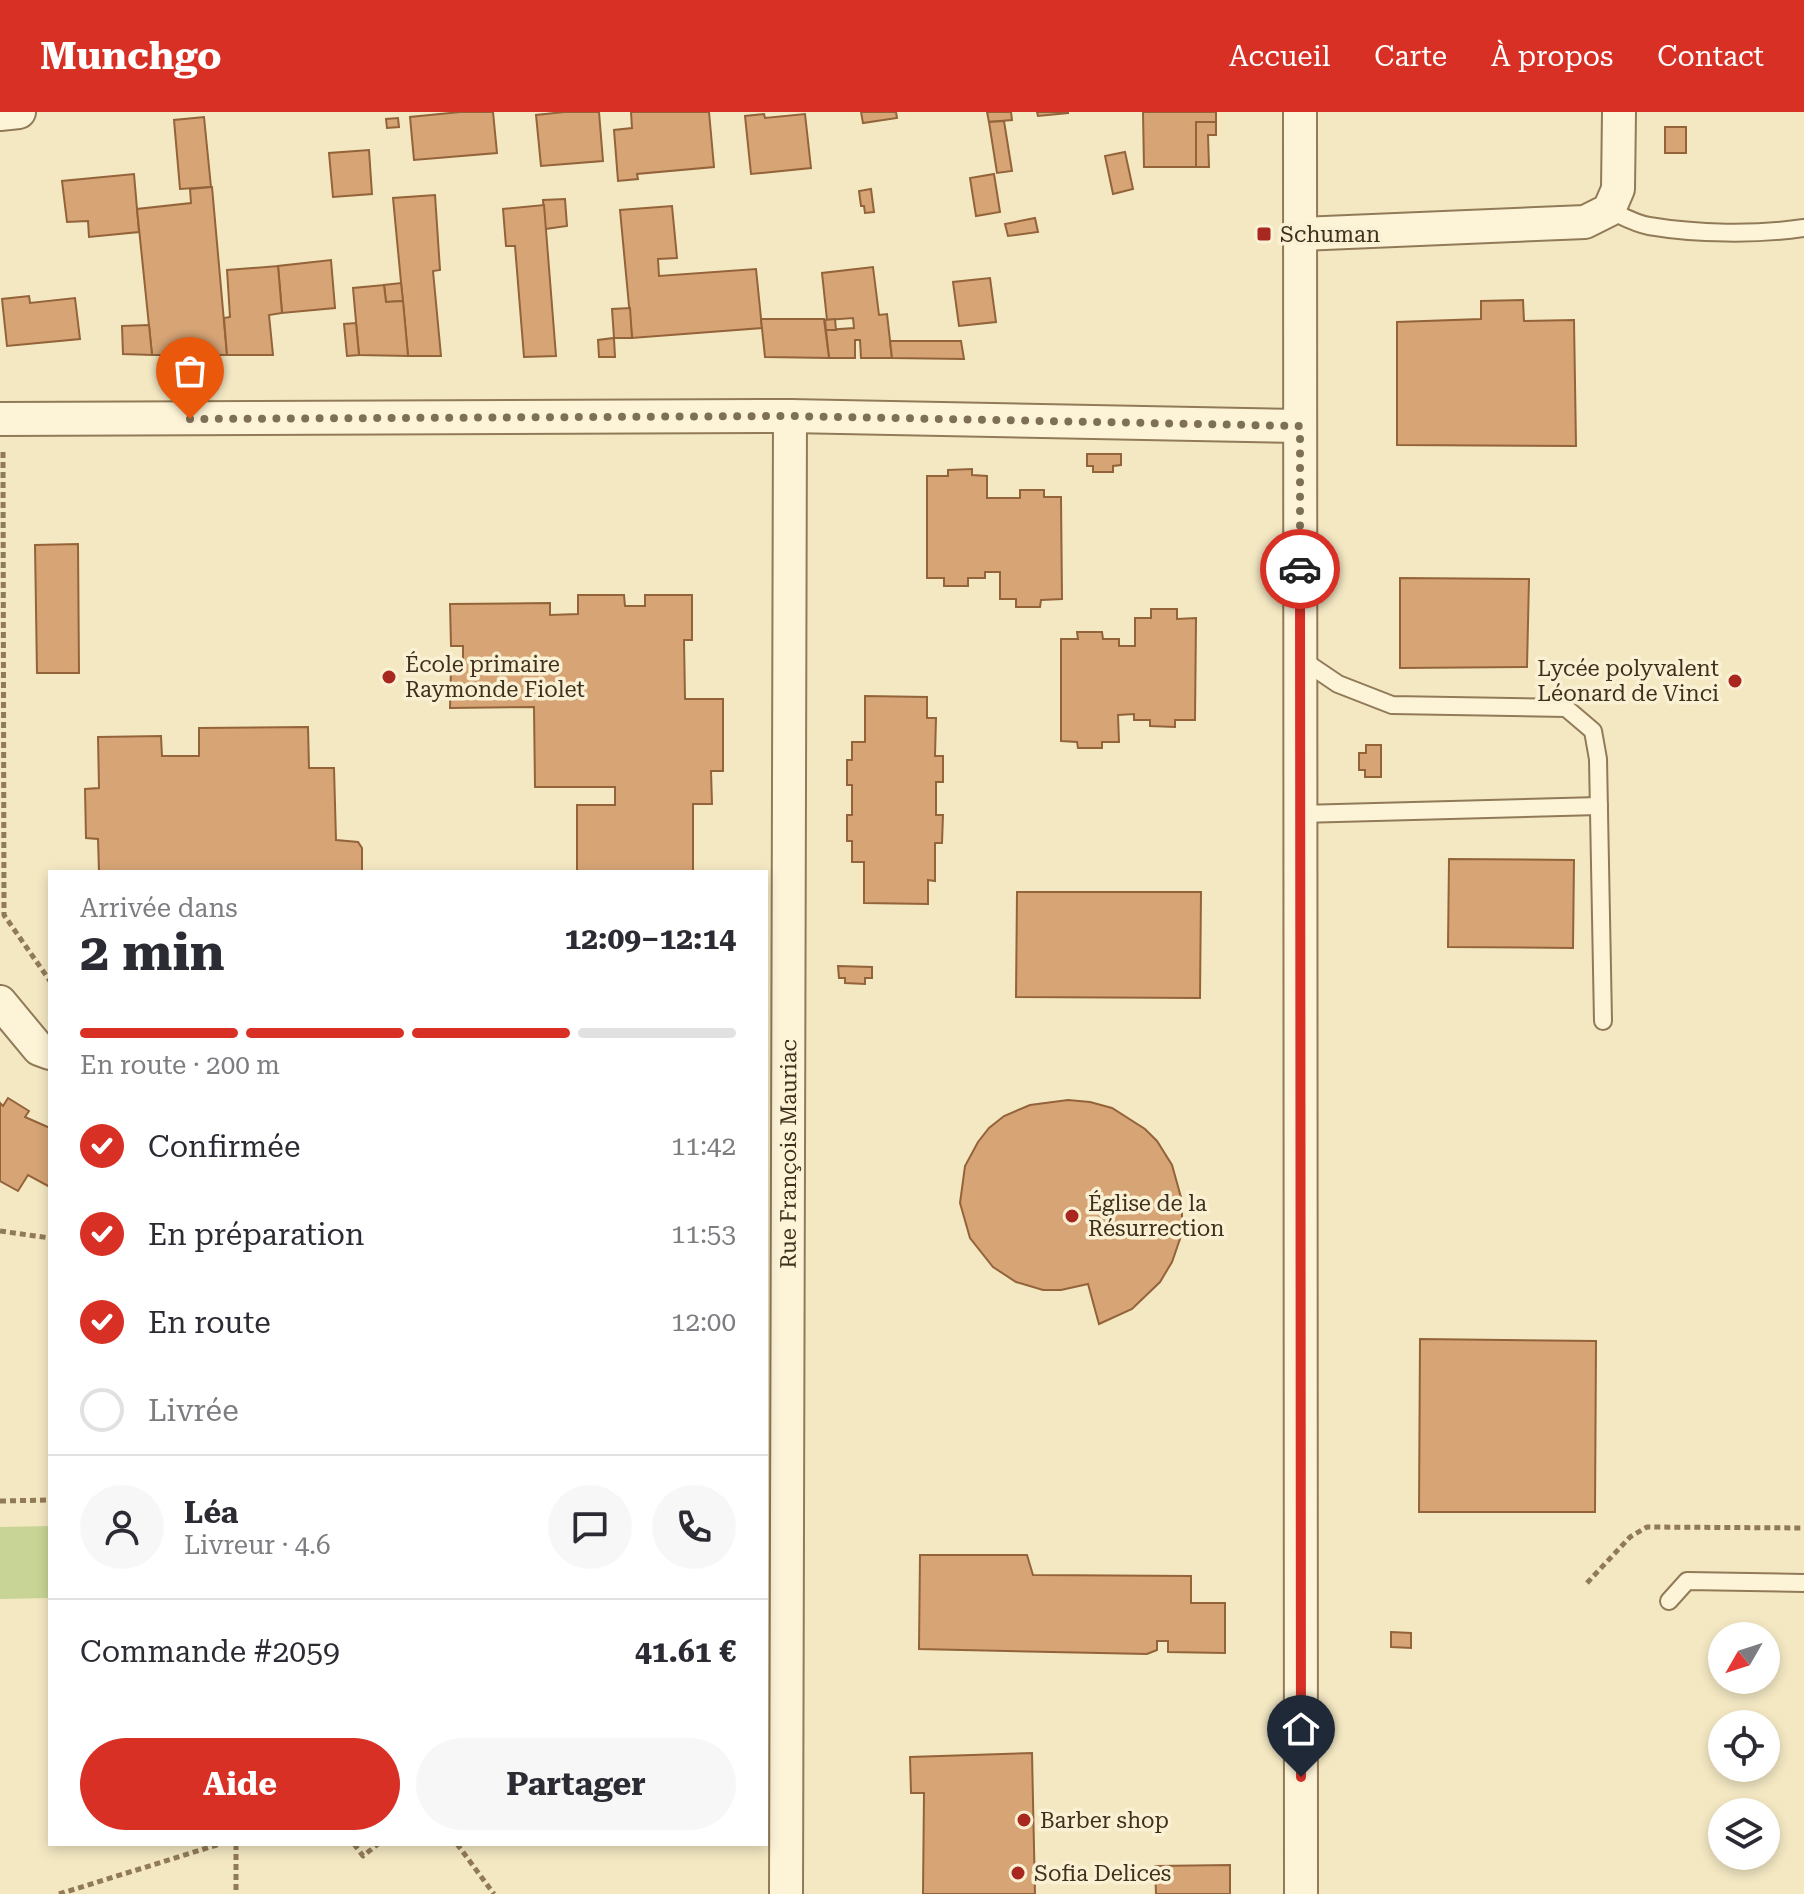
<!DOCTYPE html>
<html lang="fr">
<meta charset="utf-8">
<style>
:root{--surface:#fff;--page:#f7f7f7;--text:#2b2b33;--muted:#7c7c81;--line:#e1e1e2;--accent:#d93025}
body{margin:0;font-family:"Roboto Serif",serif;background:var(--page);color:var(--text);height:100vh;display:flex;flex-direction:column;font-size:30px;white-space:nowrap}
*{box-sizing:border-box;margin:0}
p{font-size:26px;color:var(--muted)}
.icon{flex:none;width:44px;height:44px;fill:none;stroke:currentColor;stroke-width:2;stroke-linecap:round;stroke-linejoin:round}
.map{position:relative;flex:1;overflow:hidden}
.drawer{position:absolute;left:48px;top:758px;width:720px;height:976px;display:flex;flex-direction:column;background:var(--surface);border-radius:0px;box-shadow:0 4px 12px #0003}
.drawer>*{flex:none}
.needle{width:52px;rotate:231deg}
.buttons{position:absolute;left:1708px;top:1510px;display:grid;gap:16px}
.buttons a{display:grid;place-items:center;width:72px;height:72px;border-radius:50%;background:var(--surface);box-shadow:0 4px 12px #0003;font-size:40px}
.pin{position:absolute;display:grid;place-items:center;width:68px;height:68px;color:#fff;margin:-82px -34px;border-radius:50% 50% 50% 0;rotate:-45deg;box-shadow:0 0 8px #0007}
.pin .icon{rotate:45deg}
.courier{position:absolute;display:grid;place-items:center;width:80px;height:80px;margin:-40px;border:6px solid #d93025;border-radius:50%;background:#fff;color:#222;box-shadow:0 2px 10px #0007}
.overview em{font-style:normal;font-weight:700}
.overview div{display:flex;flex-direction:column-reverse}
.overview{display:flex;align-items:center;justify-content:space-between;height:136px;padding:0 32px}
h1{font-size:52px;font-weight:700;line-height:60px}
.bar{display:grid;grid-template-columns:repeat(4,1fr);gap:12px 8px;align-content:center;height:96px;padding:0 32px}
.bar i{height:10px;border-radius:6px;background:var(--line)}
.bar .on{background:var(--accent)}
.bar p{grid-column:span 4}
.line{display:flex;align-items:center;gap:20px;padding:0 32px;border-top:2px solid var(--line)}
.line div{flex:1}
.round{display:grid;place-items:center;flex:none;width:84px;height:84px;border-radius:42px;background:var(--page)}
ol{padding:0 32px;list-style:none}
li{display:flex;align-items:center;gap:24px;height:88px}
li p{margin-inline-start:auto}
li .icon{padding:8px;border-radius:50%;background:var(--accent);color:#fff;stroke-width:4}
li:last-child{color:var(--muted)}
li i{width:44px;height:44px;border:4px solid var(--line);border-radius:50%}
.primary-button{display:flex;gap:16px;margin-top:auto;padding:16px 32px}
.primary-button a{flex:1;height:92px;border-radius:48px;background:var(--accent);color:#fff;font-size:32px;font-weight:700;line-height:92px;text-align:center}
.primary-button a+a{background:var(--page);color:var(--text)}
header{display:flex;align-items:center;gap:48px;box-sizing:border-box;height:112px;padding:0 40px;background:var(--accent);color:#fff}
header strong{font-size:38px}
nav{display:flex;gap:44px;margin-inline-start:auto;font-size:28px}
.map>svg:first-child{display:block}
.green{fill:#c8d495}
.building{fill:#d6a475;stroke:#93633a;stroke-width:2}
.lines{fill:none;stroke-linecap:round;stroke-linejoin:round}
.lane-casing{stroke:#917a57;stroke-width:20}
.street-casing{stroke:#917a57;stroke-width:36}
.path{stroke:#917a57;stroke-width:5;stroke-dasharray:6 4;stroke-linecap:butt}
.lane{stroke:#fdf4d8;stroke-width:16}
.street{stroke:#fdf4d8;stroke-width:32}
.done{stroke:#7e7057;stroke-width:8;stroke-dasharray:0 14.4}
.route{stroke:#d93025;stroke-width:10}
.poi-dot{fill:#a8271f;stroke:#faf1d4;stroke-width:3}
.labels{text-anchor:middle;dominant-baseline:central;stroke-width:7;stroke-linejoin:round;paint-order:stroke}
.poi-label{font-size:22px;fill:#3f301d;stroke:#faf1d4;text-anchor:start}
.street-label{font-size:22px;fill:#3f301d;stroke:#faf1d4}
</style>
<header>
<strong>Munchgo</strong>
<nav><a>Accueil</a><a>Carte</a><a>À propos</a><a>Contact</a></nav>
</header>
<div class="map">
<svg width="1804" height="1782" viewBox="0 0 1804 1782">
<rect width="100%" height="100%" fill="#f4e8c3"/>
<!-- green -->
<path class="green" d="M 50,1414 L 50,1486 L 0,1487 L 0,1415 Z"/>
<!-- building -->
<g class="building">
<path d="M 460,0 L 493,0 L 497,41 L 414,48 L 410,5 Z"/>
<path d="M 564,0 L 599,0 L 603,49 L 541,54 L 536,3 Z"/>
<path d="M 631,0 L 709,0 L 714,55 L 637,62 L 638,67 L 618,69 L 614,18 L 632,16 Z"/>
<path d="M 861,0 L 896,0 L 897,6 L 863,11 Z"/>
<path d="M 987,0 L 1011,0 L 1012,8 L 989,10 Z"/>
<path d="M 1037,0 L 1068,0 L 1068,1 L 1038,4 Z"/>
<path d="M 1143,0 L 1216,0 L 1216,10 L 1196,10 L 1196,55 L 1144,55 Z"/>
<path d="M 764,2 L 765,6 L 805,2 L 811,56 L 751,62 L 745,4 Z"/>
<path d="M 204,5 L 211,75 L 180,77 L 174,8 Z"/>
<path d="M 398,6 L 399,15 L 387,16 L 386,7 Z"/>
<path d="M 1004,9 L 1012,59 L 997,61 L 989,10 Z"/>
<path d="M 1196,10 L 1216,10 L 1216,23 L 1208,23 L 1209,55 L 1196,55 Z"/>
<rect x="1665" y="15" width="21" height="26"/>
<path d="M 369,38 L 372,82 L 333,85 L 329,41 Z"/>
<path d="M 1125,40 L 1133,77 L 1113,82 L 1105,44 Z"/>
<path d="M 134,62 L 139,120 L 89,125 L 88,109 L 67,110 L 62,69 Z"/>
<path d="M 994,62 L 1000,100 L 976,104 L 970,66 Z"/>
<path d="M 212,75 L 227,243 L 152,243 L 137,97 L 191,91 L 190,77 Z"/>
<path d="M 871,77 L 874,100 L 865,101 L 864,94 L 861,94 L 859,79 Z"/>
<path d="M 435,83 L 440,158 L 433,159 L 441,244 L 408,244 L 393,86 Z"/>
<path d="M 565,87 L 567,114 L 545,117 L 543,88 Z"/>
<path d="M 544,93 L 556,244 L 524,245 L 515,134 L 506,134 L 503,97 Z"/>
<path d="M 672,94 L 677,146 L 658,147 L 659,164 L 756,157 L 762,216 L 632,226 L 620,98 Z"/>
<path d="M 1035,106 L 1038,120 L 1008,124 L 1005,112 Z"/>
<path d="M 331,148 L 335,196 L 282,201 L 278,154 Z"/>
<path d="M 278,154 L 282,201 L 269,203 L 273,243 L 227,243 L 224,206 L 230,205 L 227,158 Z"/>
<path d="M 873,155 L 879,203 L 887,202 L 892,246 L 861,246 L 860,228 L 855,228 L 855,246 L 829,246 L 826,218 L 854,216 L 853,206 L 827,208 L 822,161 Z"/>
<path d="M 990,166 L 996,210 L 959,214 L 953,170 Z"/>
<path d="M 401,171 L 403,189 L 386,190 L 384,173 Z"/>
<path d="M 384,173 L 386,190 L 403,189 L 408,244 L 359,243 L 353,176 Z"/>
<path d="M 29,184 L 30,191 L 75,186 L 80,227 L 7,234 L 2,187 Z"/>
<path d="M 1523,188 L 1524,209 L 1574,208 L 1576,334 L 1397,333 L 1397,210 L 1481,207 L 1481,189 Z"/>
<path d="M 630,196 L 632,226 L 614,226 L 612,197 Z"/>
<path d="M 761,207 L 824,207 L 829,246 L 765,245 Z"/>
<path d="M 835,207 L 836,218 L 826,218 L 825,208 Z"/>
<path d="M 356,211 L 359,243 L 347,244 L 344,212 Z"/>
<path d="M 149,213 L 152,243 L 123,242 L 122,214 Z"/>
<path d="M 614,226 L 615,245 L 599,245 L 598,228 Z"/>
<path d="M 890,229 L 961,229 L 964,247 L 892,246 Z"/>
<path d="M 1087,342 L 1121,342 L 1121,353 L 1113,354 L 1113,360 L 1093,360 L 1093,354 L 1087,354 Z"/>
<path d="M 972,357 L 972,363 L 987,364 L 987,386 L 1020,386 L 1020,378 L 1044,378 L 1044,385 L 1061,385 L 1062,487 L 1041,488 L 1040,495 L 1016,495 L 1016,487 L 1000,487 L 1000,460 L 985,460 L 985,466 L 968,466 L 968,474 L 944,474 L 944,466 L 927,466 L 927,364 L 948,364 L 948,358 Z"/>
<path d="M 78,432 L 79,561 L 37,561 L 35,433 Z"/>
<path d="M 1400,466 L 1529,467 L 1527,555 L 1400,556 Z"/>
<path d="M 578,483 L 624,483 L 625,494 L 645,494 L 645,483 L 692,483 L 692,528 L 684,528 L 685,587 L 723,587 L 723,659 L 711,659 L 712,692 L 693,692 L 693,760 L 577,760 L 577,693 L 615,693 L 615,675 L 535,675 L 534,595 L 450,596 L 451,555 L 463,555 L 463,534 L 451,534 L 450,492 L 550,491 L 550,503 L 578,502 Z"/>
<path d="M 1151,497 L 1177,497 L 1177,507 L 1196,506 L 1195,608 L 1175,608 L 1175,615 L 1150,614 L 1150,608 L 1134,608 L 1134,602 L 1118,603 L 1119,630 L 1102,630 L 1102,636 L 1078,636 L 1077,630 L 1061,629 L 1061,527 L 1078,527 L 1077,520 L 1102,520 L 1103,527 L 1119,527 L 1119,534 L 1135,534 L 1135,506 L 1151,506 Z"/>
<path d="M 865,584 L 927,585 L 927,606 L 936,606 L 935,644 L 943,644 L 943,670 L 936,670 L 936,703 L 943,703 L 942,731 L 935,731 L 935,769 L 928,768 L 928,792 L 864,791 L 864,750 L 852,750 L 852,729 L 847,729 L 847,703 L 852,703 L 852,673 L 847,673 L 847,648 L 852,648 L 852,630 L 865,630 Z"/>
<path d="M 308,615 L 309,656 L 334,656 L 336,728 L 358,730 L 362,736 L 362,760 L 99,760 L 98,727 L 86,726 L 85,677 L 99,676 L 98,625 L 161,624 L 162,644 L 199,644 L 199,616 Z"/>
<path d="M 1366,633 L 1381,633 L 1381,665 L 1365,665 L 1365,658 L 1359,658 L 1359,641 L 1366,641 Z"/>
<path d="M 1449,747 L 1574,748 L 1573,836 L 1448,835 Z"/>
<path d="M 1017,780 L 1201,780 L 1200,886 L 1016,885 Z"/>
<path d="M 838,854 L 872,855 L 872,866 L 865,866 L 865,872 L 845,871 L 845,866 L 839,866 Z"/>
<path d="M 8,986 L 29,999 L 25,1005 L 50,1016 L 50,1075 L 28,1063 L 18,1079 L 0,1069 L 0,991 L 3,994 Z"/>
<path d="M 1068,988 L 1090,990 L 1112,996 L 1145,1017 L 1157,1029 L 1172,1053 L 1182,1089 L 1182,1121 L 1172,1150 L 1160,1170 L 1132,1197 L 1099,1212 L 1088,1172 L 1061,1178 L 1043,1178 L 1016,1170 L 993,1155 L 970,1126 L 960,1091 L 965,1054 L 978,1030 L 989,1016 L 1004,1004 L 1030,993 Z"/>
<path d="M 1420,1227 L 1596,1229 L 1595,1400 L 1419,1400 Z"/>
<path d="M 920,1443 L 1027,1443 L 1033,1463 L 1191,1464 L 1191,1491 L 1225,1491 L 1225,1541 L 1168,1540 L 1168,1529 L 1157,1529 L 1157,1538 L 1147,1542 L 919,1537 Z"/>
<path d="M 1391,1520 L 1411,1521 L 1411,1536 L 1391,1535 Z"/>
<path d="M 1032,1641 L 1035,1782 L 923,1782 L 924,1681 L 911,1681 L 910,1645 Z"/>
<path d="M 1230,1753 L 1230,1782 L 1156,1782 L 1155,1754 Z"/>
</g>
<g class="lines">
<defs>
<g id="lane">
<path d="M 1609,98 C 1622,104 1636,112 1649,114 C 1696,122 1757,123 1804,116"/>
<path d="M 1301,547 L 1338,572 L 1392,593 L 1566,596 L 1593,619 L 1598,647 L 1603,909"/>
<path d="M 1300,702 L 1599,694"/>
<path d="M 1669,1489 L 1687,1469 L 1804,1471"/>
</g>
<g id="street">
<path d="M 1300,0 L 1301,1782"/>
<path d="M 0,2 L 19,0"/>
<path d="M 1301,122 L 1585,110 L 1609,98 L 1618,77 L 1619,0"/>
<path d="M 0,307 L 790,304 L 1300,314"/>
<path d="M 0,890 L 39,937 L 50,941"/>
<path id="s1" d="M 786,1782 L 790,304"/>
</g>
</defs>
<!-- lane casing -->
<use href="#lane" class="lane-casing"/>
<!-- street casing -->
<use href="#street" class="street-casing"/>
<!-- path -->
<g class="path">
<path d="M 3,340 L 4,803 L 50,869"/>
<path d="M 0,1119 L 50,1126"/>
<path d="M 0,1389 L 50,1388"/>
<path d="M 1587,1471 L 1630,1425 L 1647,1415 L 1804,1416"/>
<path d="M 236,1732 L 236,1782"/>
<path d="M 354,1732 L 363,1744 L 378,1732"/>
<path d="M 457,1732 L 494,1782"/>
<path d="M 59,1782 L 220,1732"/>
</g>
<!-- lane -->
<use href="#lane" class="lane"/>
<!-- street -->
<use href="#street" class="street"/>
</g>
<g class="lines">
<!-- done -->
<path class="done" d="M 190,307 L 790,304 L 1300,314 L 1300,457"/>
<!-- route -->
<path class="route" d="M 1300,457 L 1301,1665"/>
</g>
<!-- markers -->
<g class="poi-dot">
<rect x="1256" y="114" width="16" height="16" rx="4"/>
<circle cx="389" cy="565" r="8"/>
<circle cx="1735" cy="569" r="8"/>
<circle cx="1072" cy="1104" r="8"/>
<circle cx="1024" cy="1708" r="8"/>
<circle cx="1018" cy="1761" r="8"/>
</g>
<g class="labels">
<!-- poi labels -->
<g class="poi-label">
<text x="1280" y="122">Schuman</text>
<text x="405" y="552">École primaire<tspan x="405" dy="25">Raymonde Fiolet</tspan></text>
<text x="1719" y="556" text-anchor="end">Lycée polyvalent<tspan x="1719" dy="25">Léonard de Vinci</tspan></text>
<text x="1088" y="1091">Église de la<tspan x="1088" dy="25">Résurrection</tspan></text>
<text x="1040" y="1708">Barber shop</text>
<text x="1034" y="1761">Sofia Delices</text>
</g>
<!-- street labels -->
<g class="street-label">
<text stroke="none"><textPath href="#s1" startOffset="740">Rue François Mauriac</textPath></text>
</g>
</g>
</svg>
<div class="buttons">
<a><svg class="needle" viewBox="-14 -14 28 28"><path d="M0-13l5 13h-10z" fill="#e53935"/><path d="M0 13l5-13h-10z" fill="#7c7c81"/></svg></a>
<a><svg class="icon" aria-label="locate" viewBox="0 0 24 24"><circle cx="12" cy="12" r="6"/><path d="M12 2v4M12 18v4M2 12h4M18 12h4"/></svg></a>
<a><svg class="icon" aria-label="layers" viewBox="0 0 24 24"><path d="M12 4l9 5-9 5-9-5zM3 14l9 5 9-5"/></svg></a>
</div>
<div class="pin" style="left:190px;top:307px;background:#ea580c"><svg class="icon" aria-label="bag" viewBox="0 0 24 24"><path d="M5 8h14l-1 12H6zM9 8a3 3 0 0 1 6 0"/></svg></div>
<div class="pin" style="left:1301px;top:1665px;background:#1f2937"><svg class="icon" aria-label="home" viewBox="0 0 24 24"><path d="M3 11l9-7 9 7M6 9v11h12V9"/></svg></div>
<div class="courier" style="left:1300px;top:457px"><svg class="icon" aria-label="car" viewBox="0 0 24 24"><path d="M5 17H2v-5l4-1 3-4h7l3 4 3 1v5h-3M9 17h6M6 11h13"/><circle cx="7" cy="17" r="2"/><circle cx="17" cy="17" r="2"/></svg></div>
<section class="drawer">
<div class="overview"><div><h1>2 min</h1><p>Arrivée dans</p></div><em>12:09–12:14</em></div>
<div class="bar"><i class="on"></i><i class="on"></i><i class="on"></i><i></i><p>En route · 200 m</p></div>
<ol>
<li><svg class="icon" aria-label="check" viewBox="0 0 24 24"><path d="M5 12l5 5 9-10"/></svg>Confirmée<p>11:42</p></li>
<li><svg class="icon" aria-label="check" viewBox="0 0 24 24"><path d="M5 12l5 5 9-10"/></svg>En préparation<p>11:53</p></li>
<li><svg class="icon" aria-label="check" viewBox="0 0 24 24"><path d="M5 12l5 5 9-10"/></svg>En route<p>12:00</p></li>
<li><i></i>Livrée</li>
</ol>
<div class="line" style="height:144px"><a class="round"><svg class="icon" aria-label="person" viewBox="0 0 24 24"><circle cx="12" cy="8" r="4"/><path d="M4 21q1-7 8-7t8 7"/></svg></a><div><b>Léa</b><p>Livreur · 4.6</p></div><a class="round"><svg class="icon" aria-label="chat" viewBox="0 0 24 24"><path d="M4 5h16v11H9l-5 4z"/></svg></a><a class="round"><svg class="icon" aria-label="phone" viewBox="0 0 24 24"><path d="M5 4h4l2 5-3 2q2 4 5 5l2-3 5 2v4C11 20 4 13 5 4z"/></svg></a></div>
<div class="line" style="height:104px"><div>Commande #2059</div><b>41.61 €</b></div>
<div class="primary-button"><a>Aide</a><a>Partager</a></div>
</section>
</div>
